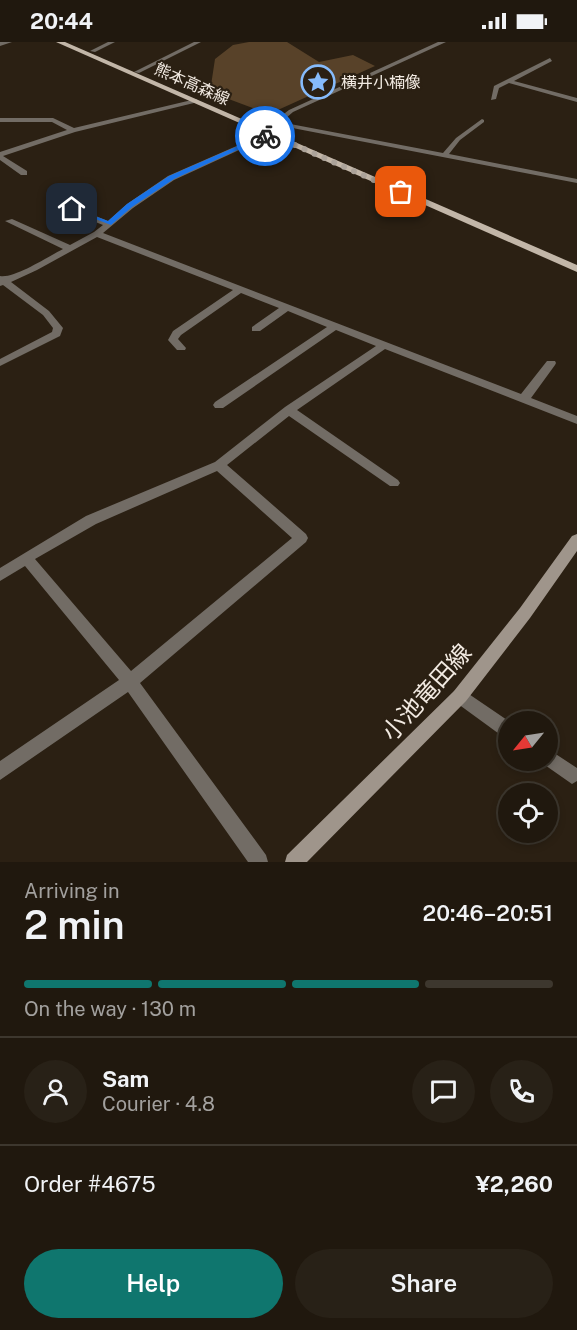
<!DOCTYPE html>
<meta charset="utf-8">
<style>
:root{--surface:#20180e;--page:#282117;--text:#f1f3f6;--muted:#a2a09e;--line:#3d372e;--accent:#0f766e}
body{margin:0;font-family:"Public Sans","Noto Sans JP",sans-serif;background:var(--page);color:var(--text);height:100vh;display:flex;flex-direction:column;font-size:22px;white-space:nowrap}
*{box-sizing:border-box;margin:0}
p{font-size:20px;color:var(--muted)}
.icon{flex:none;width:33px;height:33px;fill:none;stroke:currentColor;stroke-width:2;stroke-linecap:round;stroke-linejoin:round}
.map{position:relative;height:820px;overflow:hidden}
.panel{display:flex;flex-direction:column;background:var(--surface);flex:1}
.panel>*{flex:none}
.needle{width:39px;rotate:240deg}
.buttons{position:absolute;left:498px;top:669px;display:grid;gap:12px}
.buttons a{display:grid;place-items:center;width:60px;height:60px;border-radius:50%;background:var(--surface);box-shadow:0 3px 9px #0003,0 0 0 2px var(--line);font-size:30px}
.pin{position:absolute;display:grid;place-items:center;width:51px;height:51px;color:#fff;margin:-26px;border-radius:12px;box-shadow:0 3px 9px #0006}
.courier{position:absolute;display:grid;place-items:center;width:60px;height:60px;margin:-30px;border:4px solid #1a73e8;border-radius:50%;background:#fff;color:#222;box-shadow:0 2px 8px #0007}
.overview em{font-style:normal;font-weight:600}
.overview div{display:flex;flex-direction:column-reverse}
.overview{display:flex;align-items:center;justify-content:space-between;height:102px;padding:0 24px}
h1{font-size:39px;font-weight:600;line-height:45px}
.bar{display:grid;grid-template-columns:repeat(4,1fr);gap:9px 6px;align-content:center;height:72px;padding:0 24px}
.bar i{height:8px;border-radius:4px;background:var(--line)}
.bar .selected{background:var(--accent)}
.bar p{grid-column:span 4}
.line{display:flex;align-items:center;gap:15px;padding:0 24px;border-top:2px solid var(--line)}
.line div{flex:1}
.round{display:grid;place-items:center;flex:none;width:63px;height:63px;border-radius:32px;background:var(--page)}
.button{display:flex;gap:12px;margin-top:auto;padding:12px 24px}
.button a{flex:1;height:69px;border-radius:36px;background:var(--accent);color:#fff;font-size:24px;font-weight:600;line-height:69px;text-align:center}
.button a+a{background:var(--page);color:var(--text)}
.status{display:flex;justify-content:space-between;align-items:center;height:42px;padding:0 30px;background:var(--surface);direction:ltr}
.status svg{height:16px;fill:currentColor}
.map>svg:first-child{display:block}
.green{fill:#584229}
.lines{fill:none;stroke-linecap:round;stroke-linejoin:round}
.minor{fill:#726c65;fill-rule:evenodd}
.secondary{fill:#9f958b;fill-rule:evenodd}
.primary{fill:#c2b6a8;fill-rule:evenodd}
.route{fill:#1a73e8}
.done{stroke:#aca39a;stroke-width:6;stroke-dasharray:0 10.8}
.labels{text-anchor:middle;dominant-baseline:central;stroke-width:4.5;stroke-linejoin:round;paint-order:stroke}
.far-poi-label{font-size:16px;fill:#f2eae2;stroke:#2b2013;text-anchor:start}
.far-street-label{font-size:16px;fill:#f2eae2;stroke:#2b2013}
.near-street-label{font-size:24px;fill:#f2eae2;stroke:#2b2013}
</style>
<div class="status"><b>20:44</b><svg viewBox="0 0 49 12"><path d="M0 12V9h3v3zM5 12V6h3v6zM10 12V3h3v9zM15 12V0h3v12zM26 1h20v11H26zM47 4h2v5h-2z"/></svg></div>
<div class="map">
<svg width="577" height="820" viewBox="0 0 577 820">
<rect width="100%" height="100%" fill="#2b2013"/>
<!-- green -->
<path class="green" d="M 249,0 L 287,0 L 319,20 L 353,13 L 375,24 L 269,72 L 210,50 L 215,17 L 233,3 Z"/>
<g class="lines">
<!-- minor -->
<g class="minor">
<path d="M 0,0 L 12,0 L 0,4 Z"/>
<path d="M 108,0 L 115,0 L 95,10 L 90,9 Z"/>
<path d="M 194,0 L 201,0 L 139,31 L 134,30 Z"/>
<path d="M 438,0 L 446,0 L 293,70 L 286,76 L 285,81 L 443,111 L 456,96 L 482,77 L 484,78 L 484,80 L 460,98 L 449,112 L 577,137 L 577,141 L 282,84 L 270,90 L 272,91 L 272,93 L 174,138 L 133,166 L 103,191 L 521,352 L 547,319 L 555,319 L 556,321 L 555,323 L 531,356 L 577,374 L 577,382 L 385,307 L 297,368 L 398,438 L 400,441 L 398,444 L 390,444 L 289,374 L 227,423 L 306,492 L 308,496 L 306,500 L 140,641 L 266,813 L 268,820 L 248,820 L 128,650 L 0,738 L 0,719 L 119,638 L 25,524 L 0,539 L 0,526 L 86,474 L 215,420 L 285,365 L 376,304 L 336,288 L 223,366 L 215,366 L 213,363 L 215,360 L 327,285 L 288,269 L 260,289 L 252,289 L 252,285 L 279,266 L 241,251 L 181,293 L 178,297 L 186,306 L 185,308 L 177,308 L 168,298 L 173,289 L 233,248 L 97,195 L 37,228 L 11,240 L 49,269 L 63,286 L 60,294 L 0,324 L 0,317 L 52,290 L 53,286 L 43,273 L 3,243 L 0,244 L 0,234 C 14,237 49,214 63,207 L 5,179 L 12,177 L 70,203 L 94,190 L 103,183 L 50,162 L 50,158 L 56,158 L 108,179 L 127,162 L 168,134 L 264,92 L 261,90 L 262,89 L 278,81 L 281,74 L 289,68 ZM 217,429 L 292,496 L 131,629 L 35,517 L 96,482 Z"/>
<path d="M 550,16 L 552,19 L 514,39 L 577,56 L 577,60 L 509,41 L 499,46 L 496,57 L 491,58 L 494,44 Z"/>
<path d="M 196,57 L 199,59 L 198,60 L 75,90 L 3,114 L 27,129 L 27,133 L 21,133 L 0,118 L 0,110 L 67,88 L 52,80 L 0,80 L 0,76 L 53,76 L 74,86 Z"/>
<path d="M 460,646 L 510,680 L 508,696 L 502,694 L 454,659 L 452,654 L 454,649 Z"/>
<path d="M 548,707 L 577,726 L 577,739 L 572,742 L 542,721 L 541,718 L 548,718 Z"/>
</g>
<!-- secondary -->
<path class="secondary" d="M 577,492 L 577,509 L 530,576 L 466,659 L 307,820 L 285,820 L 287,813 L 454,649 L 520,566 L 572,494 Z"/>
<!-- primary -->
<path class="primary" d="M 56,0 L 65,0 L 577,223 L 577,230 Z"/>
</g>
<!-- route -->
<path class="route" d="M 263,93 L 268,94 L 174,137 L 132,165 L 111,183 L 69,167 L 74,166 L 108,179 L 127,162 L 169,134 Z"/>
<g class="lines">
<!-- done -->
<path class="done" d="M 265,94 L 270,92 L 401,150"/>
</g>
<!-- icons -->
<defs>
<symbol id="sight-ring" viewBox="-11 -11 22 22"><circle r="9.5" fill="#2b2013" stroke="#86bbfb" stroke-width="1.5"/><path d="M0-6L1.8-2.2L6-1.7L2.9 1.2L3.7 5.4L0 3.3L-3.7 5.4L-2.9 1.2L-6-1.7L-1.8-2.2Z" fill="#86bbfb"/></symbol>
</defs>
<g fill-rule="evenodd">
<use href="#sight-ring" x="299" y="21" width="38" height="38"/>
</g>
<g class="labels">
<!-- far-poi labels -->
<g class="far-poi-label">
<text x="341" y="40">横井小楠像</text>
</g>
<!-- far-street labels -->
<g class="far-street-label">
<text transform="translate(192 42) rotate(24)">熊本高森線</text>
</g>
<!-- near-street labels -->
<g class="near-street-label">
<text transform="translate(426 650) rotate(-48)">小池竜田線</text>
</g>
</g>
</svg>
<div class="buttons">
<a><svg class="needle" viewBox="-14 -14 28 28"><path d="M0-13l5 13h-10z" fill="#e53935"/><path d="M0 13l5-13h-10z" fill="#a2a09e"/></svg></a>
<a><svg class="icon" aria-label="locate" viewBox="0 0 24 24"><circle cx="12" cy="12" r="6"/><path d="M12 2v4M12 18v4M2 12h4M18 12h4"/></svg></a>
</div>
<div class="pin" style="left:401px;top:150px;background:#ea580c"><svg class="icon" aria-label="bag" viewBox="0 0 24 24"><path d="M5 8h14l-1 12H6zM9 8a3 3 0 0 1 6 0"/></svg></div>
<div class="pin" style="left:72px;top:167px;background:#1f2937"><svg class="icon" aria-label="home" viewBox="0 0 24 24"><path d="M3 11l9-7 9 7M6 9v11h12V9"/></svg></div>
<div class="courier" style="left:265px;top:94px"><svg class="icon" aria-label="bike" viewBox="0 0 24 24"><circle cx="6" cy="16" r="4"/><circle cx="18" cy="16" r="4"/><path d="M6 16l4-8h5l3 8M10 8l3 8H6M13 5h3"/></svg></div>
</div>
<section class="panel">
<div class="overview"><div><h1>2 min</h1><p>Arriving in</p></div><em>20:46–20:51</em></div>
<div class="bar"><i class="selected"></i><i class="selected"></i><i class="selected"></i><i></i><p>On the way · 130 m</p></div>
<div class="line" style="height:108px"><a class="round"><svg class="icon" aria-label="person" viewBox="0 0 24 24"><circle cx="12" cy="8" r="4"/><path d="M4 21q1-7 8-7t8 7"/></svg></a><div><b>Sam</b><p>Courier · 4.8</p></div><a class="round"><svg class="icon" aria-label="chat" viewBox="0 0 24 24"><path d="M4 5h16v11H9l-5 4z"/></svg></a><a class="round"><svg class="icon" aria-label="phone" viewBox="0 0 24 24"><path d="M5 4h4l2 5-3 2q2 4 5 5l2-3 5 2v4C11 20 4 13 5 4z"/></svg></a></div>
<div class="line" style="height:78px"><div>Order #4675</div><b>¥2,260</b></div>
<div class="button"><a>Help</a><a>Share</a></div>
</section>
